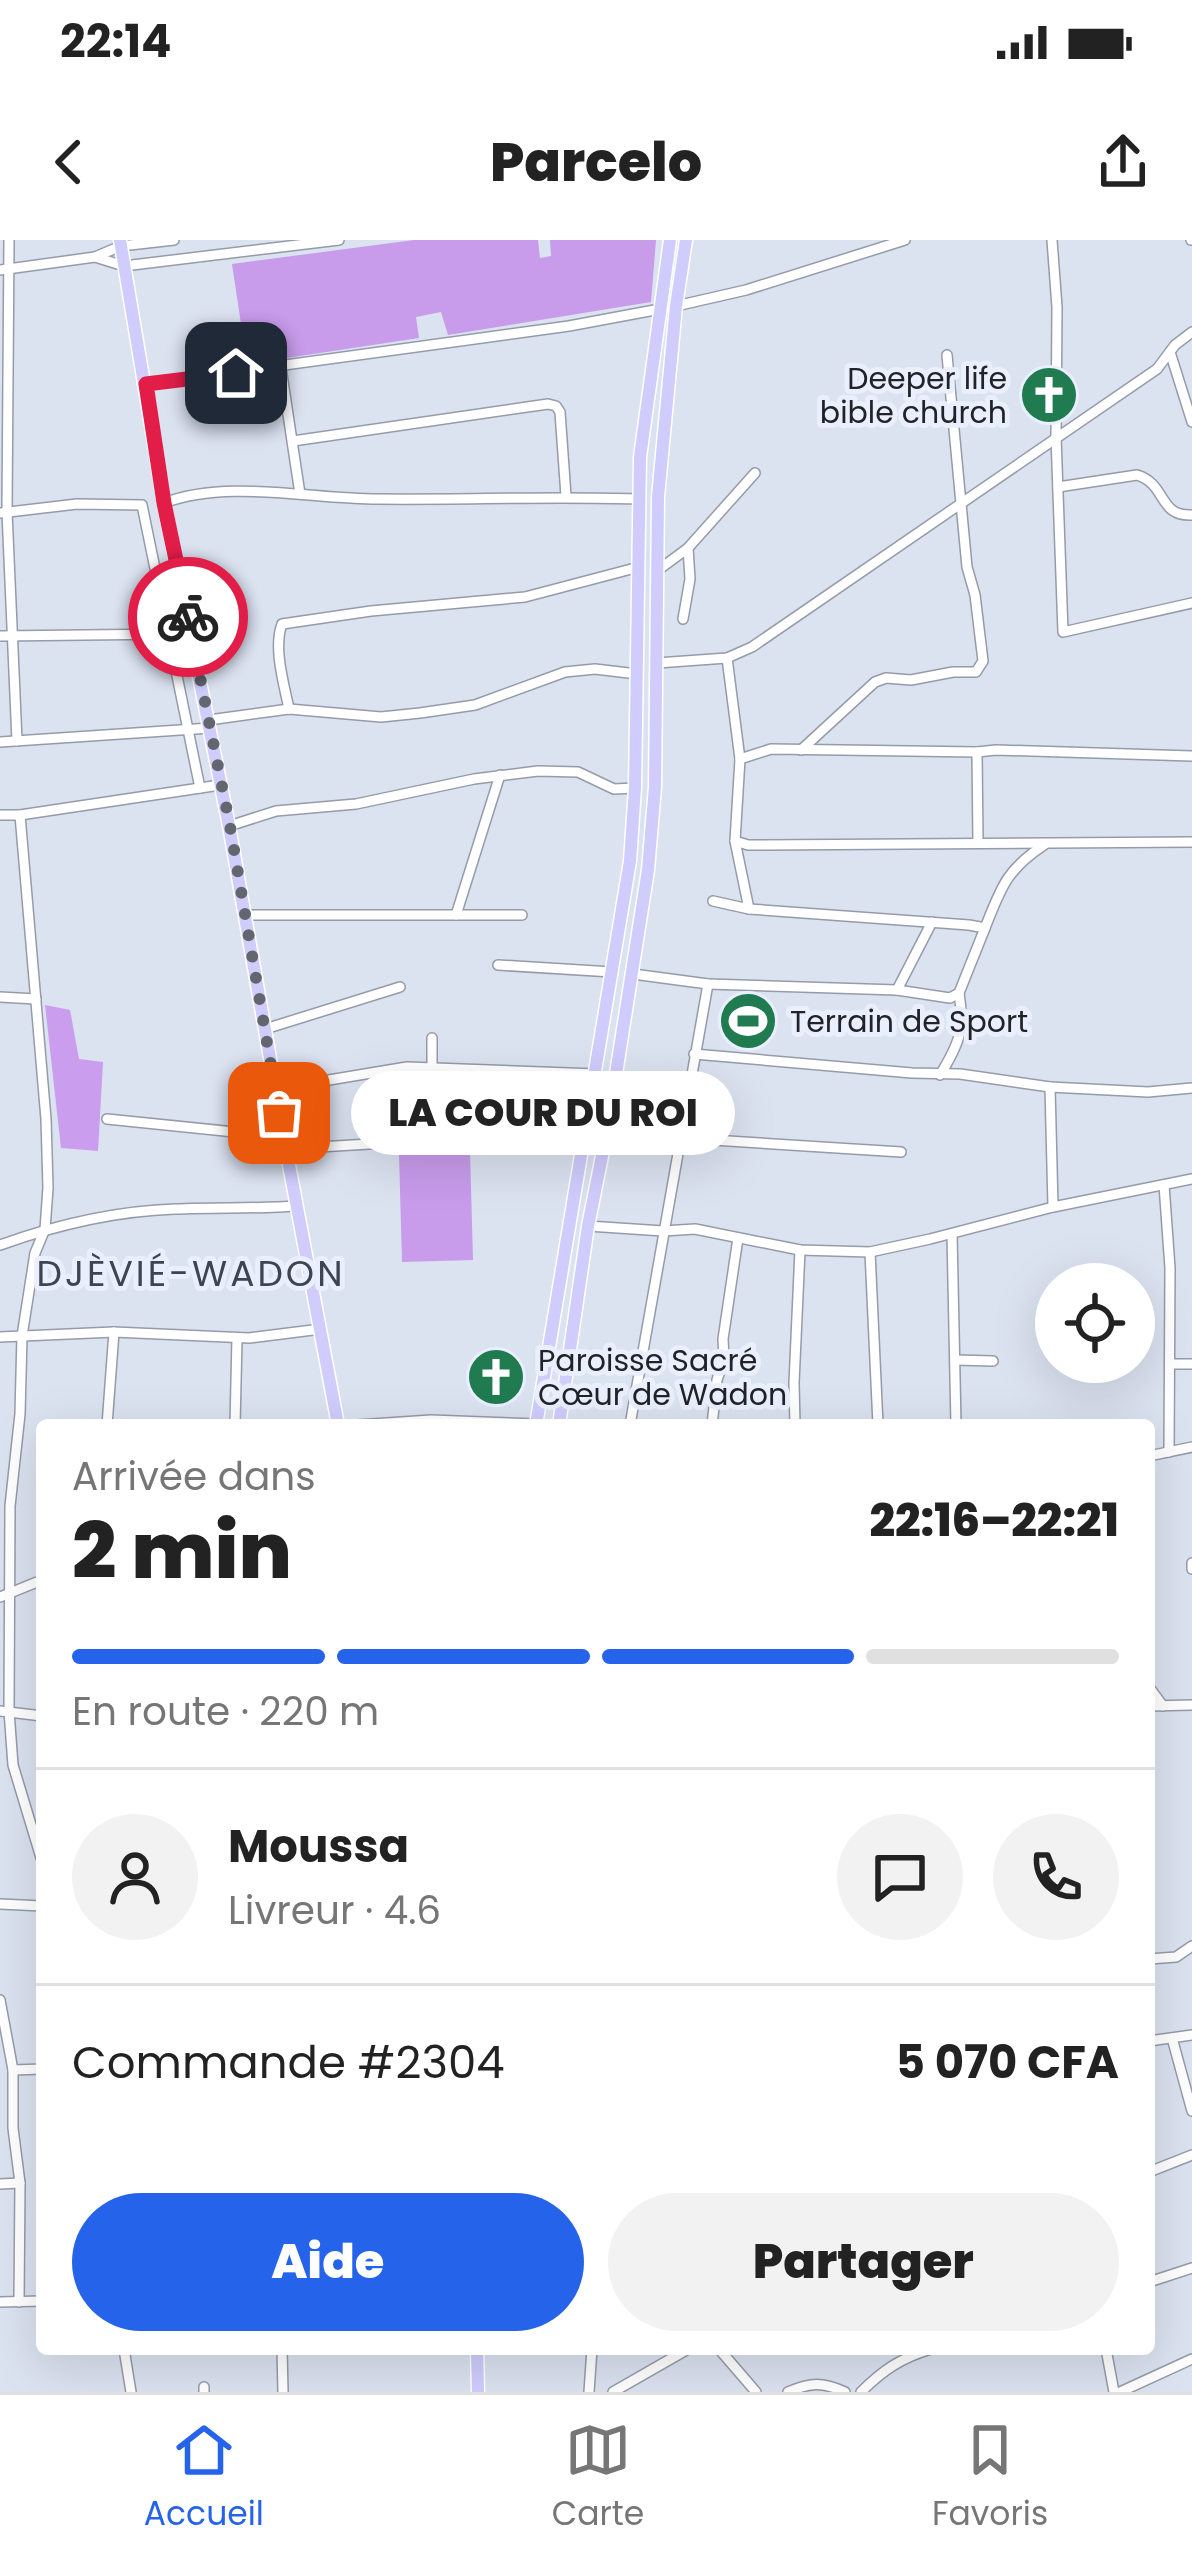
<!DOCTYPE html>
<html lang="fr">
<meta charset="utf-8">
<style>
:root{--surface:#fff;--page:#f2f2f2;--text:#222;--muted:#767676;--line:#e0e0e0;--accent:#2563eb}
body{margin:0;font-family:Poppins,sans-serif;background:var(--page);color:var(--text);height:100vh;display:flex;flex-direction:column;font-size:45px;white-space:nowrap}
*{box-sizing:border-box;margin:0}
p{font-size:39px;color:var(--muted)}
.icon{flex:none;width:66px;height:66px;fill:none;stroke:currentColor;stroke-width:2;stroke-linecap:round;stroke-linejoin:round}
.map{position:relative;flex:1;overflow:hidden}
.side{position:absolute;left:36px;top:1179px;width:1119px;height:936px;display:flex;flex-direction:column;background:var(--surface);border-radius:12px;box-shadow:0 12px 48px #0002}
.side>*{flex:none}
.controls{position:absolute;left:1035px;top:1023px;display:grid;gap:24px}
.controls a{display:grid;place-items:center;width:120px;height:120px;border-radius:50%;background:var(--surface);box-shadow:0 12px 48px #0002;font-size:60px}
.pin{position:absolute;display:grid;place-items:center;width:102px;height:102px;color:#fff;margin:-51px;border-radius:24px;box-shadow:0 6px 18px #0006}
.courier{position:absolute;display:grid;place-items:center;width:120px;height:120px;margin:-60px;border:9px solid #e11d48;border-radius:50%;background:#fff;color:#222;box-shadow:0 3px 15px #0007}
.bubble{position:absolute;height:84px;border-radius:42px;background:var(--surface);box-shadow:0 12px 48px #0002;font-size:39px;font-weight:800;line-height:84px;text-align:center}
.overview em{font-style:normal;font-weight:800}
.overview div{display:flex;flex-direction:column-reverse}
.overview{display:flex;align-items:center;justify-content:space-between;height:204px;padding:0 36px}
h1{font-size:78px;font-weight:800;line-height:90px}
.bar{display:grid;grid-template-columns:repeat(4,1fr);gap:18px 12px;align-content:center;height:144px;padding:0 36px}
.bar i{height:15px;border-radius:9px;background:var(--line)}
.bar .active{background:var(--accent)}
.bar p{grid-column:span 4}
.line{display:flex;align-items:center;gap:30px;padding:0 36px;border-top:3px solid var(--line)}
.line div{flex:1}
.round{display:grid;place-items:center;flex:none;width:126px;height:126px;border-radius:63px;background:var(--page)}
.primary-button{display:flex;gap:24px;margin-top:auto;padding:24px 36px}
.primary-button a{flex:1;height:138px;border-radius:72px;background:var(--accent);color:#fff;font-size:48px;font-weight:800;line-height:138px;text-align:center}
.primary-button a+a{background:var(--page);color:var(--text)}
.status{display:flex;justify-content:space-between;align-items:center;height:84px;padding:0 60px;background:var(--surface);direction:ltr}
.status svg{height:33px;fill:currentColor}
header{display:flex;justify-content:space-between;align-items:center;height:156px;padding:0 36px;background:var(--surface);font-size:54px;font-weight:800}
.menu{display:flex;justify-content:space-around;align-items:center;height:168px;border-top:3px solid var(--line);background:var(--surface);font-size:33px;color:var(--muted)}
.menu a{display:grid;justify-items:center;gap:6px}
.menu .active{color:var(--accent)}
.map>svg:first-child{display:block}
.green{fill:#c89beb}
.forest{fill:#ca9def}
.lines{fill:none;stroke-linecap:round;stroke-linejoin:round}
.minor-casing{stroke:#959ba9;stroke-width:12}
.major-casing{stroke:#fff;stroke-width:15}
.minor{stroke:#fff;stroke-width:9}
.major{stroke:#d0ccfc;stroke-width:12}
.done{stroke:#62666e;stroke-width:12;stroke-dasharray:0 21.6}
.route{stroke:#e11d48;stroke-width:15}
.labels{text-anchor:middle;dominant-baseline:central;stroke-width:10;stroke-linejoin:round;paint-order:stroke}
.poi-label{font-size:30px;fill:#212328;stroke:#e9effd;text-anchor:start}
.quarter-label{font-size:36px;letter-spacing:3px;fill:#3f4450;stroke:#e9effd}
</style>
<div class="status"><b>22:14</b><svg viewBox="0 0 49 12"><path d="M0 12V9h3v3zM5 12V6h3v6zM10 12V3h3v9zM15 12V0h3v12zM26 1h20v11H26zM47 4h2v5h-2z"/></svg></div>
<header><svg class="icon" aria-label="back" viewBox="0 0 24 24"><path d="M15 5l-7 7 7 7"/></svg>Parcelo<svg class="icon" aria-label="share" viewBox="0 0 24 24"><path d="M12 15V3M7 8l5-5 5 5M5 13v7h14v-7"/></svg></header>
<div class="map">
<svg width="1192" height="2152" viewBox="0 0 1192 2152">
<rect width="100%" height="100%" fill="#dbe2f0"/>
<!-- green -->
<g class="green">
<path d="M 414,0 L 538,0 L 540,18 L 551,16 L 550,0 L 656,0 L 651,62 L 448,95 L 441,72 L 416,77 L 419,98 L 247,124 L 232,24 Z"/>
<path d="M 470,912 L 473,1020 L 402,1022 L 399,914 Z"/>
</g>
<!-- forest -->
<path class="forest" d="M 45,765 L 70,770 L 79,819 L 103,822 L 98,911 L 61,908 Z"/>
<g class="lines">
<defs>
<g id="minor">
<path d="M 9,0 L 7,272 L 17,501"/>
<path d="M 1052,0 L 1057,67 L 1056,197 L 1063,392 L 1192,363"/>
<path d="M 1191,0 L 1192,0"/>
<path d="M 95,17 L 124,26 L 339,0"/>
<path d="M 0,30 L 95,17 L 121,6 L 174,0"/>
<path d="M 676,66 L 746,50 L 905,0"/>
<path d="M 1170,112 L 1192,182"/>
<path d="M 281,128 L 300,254"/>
<path d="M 146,144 L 569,86 L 660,69"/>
<path d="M 293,201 L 548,164 L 556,166 L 560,172 L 566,256"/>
<path d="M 1058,247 L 1137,235 C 1167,244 1158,277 1192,275"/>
<path d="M 164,263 C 226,239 311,259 377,259 C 464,260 551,256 638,259"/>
<path d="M 0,273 L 77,264 L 142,265 L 200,548"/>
<path d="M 657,331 L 688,308 L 755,233"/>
<path d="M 683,379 L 690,339 L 688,308"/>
<path d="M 0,396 L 169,394"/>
<path d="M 727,418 L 740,519 L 735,601 L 749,669"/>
<path d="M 657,423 L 727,418 L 752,407 L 1157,129 L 1175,105 L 1192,92"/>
<path d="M 289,469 C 284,444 273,408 282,384 L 371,371 L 525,357 L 639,327"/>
<path d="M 209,480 L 289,469 L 381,477 L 420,473 L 475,465 L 565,432 L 595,429 L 637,434"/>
<path d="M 0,502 L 210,488"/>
<path d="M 801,510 L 875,442 L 886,438 L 911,440 L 953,432 L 976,432 L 983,421 L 975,355 L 967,327 L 947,115"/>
<path d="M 977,512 L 978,602"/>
<path d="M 740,519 L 771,509 L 977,512 L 996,510 L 1192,516"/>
<path d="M 0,575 L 20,575 L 220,545"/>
<path d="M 20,575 L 46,879 L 48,948 L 45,989 L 35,1013 L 22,1096 L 20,1174 L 10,1266 L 9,1471 L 13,1525 L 42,1621"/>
<path d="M 229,586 L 276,571 L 356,564 L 474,539 L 538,531 L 578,532 L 614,549 L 635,548"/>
<path d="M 735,601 L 748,605 L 1192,602"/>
<path d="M 713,661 L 749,669 L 969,685 L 985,688 C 1001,648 1006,630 1044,605"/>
<path d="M 245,675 L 522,675"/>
<path d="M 456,675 L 500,535"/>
<path d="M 498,725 L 612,732"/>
<path d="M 708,744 L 897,750 L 950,758 L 959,753 L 985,688"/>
<path d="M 897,750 L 932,682"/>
<path d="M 0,757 L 36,759"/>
<path d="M 265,789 L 400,747"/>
<path d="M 694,814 L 912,833 L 960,834 L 1050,847 L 1053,967"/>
<path d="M 940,835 C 959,804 965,790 959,753"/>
<path d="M 1050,847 L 1148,852 L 1192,848"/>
<path d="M 275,849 L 407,827 L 596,834"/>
<path d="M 107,879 L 284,897"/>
<path d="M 432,899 L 432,798"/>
<path d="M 679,903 L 697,899 L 901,912"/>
<path d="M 286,909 L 586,891"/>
<path d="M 1164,945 L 1170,1028 L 1169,1212"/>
<path d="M 588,986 L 663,991 L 695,989 L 800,1010 L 870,1012 L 930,999 L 1053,967 L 1192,939"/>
<path d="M 952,994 L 956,1185"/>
<path d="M 0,1005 C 56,985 115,971 175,969 C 216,967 256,969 297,966"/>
<path d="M 870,1012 L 878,1185"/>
<path d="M 0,1097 L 114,1092 L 249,1098 L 321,1089"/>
<path d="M 956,1120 L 993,1121"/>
<path d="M 1170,1124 L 1192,1124"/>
<path d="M 107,1185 L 114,1092"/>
<path d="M 235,1185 L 237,1098"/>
<path d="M 357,1185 L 431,1180 L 537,1184"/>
<path d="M 630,1185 L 708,744 L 633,734"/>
<path d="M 712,1185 L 717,1140 L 724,1119 L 723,1099 L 738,998"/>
<path d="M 795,1185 L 794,1143 L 800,1010"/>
<path d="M 1149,1216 L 1192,1207"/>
<path d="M 1192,1323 L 1192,1329"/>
<path d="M 0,1357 L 42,1340"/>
<path d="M 1149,1447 L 1163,1466"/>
<path d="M 1149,1466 L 1192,1465"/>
<path d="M 0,1471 L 42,1476"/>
<path d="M 0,1664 L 42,1666"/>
<path d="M 1149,1719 L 1176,1717 L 1192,1706"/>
<path d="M 0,1760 L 13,1830 L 13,1888 L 20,1943 L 19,2062"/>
<path d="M 1172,1798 L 1192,1871"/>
<path d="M 1149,1801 L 1192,1795"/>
<path d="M 13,1830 L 42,1829"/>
<path d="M 1149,1932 L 1192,1915"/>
<path d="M 0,1944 L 20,1943"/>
<path d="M 1149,2042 L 1192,2028"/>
<path d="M 0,2062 L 42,2061"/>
<path d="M 124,2109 L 131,2152"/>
<path d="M 282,2109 L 283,2152"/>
<path d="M 719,2109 L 756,2152"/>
<path d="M 1106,2109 L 1114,2152"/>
<path d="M 204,2147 L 204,2152"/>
<path d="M 589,2152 L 592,2109"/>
<path d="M 613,2152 L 688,2109"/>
<path d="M 788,2152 C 811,2142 823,2142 845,2152"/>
<path d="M 861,2152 C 883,2130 901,2118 931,2109"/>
<path d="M 1120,2152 L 1192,2119"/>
</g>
<g id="major">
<path d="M 120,0 L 164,263 L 229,586 L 286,909 L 338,1185"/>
<path d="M 536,1185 L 630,621 L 635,548 L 640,217 L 670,0"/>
<path d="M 559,1185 L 588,986 L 607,891 L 648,630 L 655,547 L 658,257 L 676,66 L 686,0"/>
<path d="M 477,2109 L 478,2152"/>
</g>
</defs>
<!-- minor casing -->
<use href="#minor" class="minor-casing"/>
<!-- major casing -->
<use href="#major" class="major-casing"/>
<!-- minor -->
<use href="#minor" class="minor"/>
<!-- major -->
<use href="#major" class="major"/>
</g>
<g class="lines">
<!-- done -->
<path class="done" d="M 188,377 L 230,586 L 279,873"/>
<!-- route -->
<path class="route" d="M 188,377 L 164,263 L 146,144 L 236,133"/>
</g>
<!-- icons -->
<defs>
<symbol id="church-disc" viewBox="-11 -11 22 22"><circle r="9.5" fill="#207b51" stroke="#e9effd"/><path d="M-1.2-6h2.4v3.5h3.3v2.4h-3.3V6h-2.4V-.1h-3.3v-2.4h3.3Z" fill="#fff"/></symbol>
<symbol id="stadium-disc" viewBox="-11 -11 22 22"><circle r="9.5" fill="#207b51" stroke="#e9effd"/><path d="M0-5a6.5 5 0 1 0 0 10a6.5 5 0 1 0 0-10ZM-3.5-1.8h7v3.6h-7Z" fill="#fff"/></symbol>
</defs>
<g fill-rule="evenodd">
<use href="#church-disc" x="1016" y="122" width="66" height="66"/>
<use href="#stadium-disc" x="715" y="748" width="66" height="66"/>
<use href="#church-disc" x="463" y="1104" width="66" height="66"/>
</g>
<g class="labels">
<!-- poi labels -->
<g class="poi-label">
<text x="1007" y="138" text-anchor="end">Deeper life<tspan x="1007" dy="34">bible church</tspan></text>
<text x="790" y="781">Terrain de Sport</text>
<text x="538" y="1120">Paroisse Sacré<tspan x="538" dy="34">Cœur de Wadon</tspan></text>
</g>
<!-- quarter labels -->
<g class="quarter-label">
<text x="191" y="1033">DJÈVIÉ-WADON</text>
</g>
</g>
</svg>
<div class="controls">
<a><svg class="icon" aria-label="locate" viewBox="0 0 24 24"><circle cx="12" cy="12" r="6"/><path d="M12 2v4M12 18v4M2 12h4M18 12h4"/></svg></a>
</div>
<div class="pin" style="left:279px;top:873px;background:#ea580c"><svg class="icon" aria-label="bag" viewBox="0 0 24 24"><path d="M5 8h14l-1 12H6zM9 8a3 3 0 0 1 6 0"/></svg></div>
<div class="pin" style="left:236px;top:133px;background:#1f2937"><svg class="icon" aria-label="home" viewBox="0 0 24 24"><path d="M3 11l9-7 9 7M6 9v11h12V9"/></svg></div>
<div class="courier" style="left:188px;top:377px"><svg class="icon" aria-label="bike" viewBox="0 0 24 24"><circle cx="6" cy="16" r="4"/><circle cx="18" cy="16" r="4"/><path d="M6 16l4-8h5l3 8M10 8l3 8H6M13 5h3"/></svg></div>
<div class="bubble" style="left:351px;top:831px;width:384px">LA COUR DU ROI</div>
<section class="side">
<div class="overview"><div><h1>2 min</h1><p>Arrivée dans</p></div><em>22:16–22:21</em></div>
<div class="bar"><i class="active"></i><i class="active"></i><i class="active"></i><i></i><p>En route · 220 m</p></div>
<div class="line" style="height:216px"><a class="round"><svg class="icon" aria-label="person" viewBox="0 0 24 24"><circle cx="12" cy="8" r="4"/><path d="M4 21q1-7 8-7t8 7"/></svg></a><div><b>Moussa</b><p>Livreur · 4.6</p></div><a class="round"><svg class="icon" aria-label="chat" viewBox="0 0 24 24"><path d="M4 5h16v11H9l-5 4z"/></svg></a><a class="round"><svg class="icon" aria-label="phone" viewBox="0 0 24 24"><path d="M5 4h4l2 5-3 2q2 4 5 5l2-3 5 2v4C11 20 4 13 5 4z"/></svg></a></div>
<div class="line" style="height:156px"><div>Commande #2304</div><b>5 070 CFA</b></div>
<div class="primary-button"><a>Aide</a><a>Partager</a></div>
</section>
</div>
<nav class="menu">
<a class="active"><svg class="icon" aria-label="home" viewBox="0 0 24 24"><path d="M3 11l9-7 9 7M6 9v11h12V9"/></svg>Accueil</a>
<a><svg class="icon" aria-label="map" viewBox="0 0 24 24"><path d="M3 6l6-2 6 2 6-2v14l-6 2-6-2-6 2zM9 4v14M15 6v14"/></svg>Carte</a>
<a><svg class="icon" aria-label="saved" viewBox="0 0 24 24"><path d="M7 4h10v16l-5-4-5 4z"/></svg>Favoris</a>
</nav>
